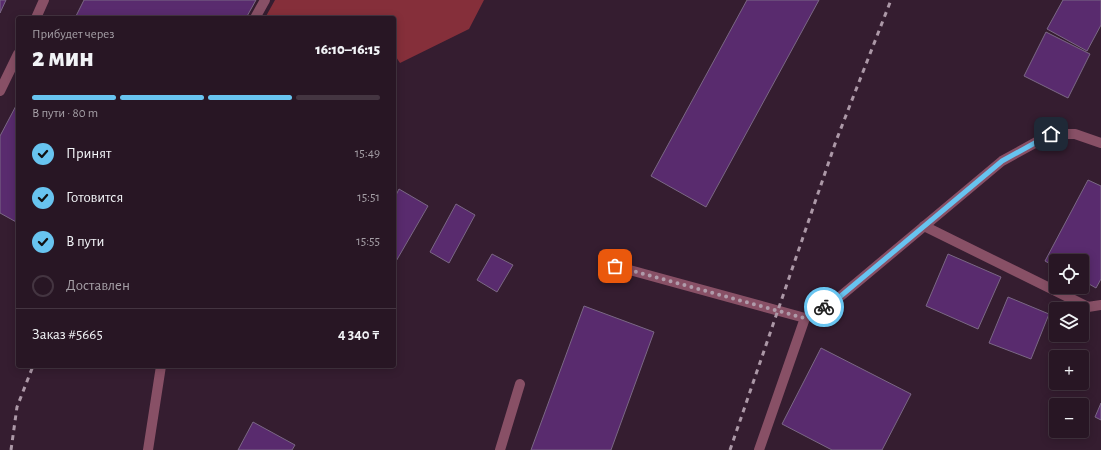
<!DOCTYPE html>
<html lang="ru">
<meta charset="utf-8">
<style>
:root{--surface:#281624;--page:#342331;--text:#f1f3f6;--muted:#a59fa6;--line:#443541;--accent:#68c4f0}
body{margin:0;font-family:"Alegreya Sans",sans-serif;background:var(--page);color:var(--text);height:100vh;display:flex;flex-direction:column;font-size:15px;white-space:nowrap}
*{box-sizing:border-box;margin:0}
p{font-size:13px;color:var(--muted)}
.icon{flex:none;width:22px;height:22px;fill:none;stroke:currentColor;stroke-width:2;stroke-linecap:round;stroke-linejoin:round}
.map{position:relative;flex:1;overflow:hidden}
.side{position:absolute;left:16px;top:16px;width:380px;height:352px;display:flex;flex-direction:column;background:var(--surface);border-radius:4px;box-shadow:0 2px 10px #0003,0 0 0 1px var(--line)}
.side>*{flex:none}
.buttons{position:absolute;left:1049px;top:254px;display:grid;gap:8px}
.buttons a{display:grid;place-items:center;width:40px;height:40px;border-radius:4px;background:var(--surface);box-shadow:0 2px 10px #0003,0 0 0 1px var(--line);font-size:20px}
.pin{position:absolute;display:grid;place-items:center;width:34px;height:34px;color:#fff;margin:-17px;border-radius:8px;box-shadow:0 2px 6px #0006}
.courier{position:absolute;display:grid;place-items:center;width:40px;height:40px;margin:-20px;border:3px solid #68c4f0;border-radius:50%;background:#fff;color:#222;box-shadow:0 1px 5px #0007}
.head em{font-style:normal;font-weight:800}
.head div{display:flex;flex-direction:column-reverse}
.head{display:flex;align-items:center;justify-content:space-between;height:68px;padding:0 16px}
h1{font-size:26px;font-weight:800;line-height:30px}
.bar{display:grid;grid-template-columns:repeat(4,1fr);gap:6px 4px;align-content:center;height:48px;padding:0 16px}
.bar i{height:5px;border-radius:3px;background:var(--line)}
.bar .current{background:var(--accent)}
.bar p{grid-column:span 4}
.line{display:flex;align-items:center;gap:10px;padding:0 16px;border-top:1px solid var(--line)}
.line div{flex:1}
ol{padding:0 16px;list-style:none}
li{display:flex;align-items:center;gap:12px;height:44px}
li p{margin-inline-start:auto}
li .icon{padding:4px;border-radius:50%;background:var(--accent);color:#111;stroke-width:4}
li:last-child{color:var(--muted)}
li i{width:22px;height:22px;border:2px solid var(--line);border-radius:50%}
.map>svg:first-child{display:block}
.forest{fill:#852f3a}
.building{fill:#592b6e;stroke:#7b6885}
.lines{fill:none;stroke-linecap:round;stroke-linejoin:round}
.minor{stroke:#885066;stroke-width:10}
.rail{stroke:#ac98a7;stroke-width:3;stroke-dasharray:5 5;stroke-linecap:butt}
.done{stroke:#af9baa;stroke-width:4;stroke-dasharray:0 7.2}
.route{stroke:#68c4f0;stroke-width:5}
</style>
<div class="map">
<svg width="1101" height="450" viewBox="0 0 1101 450">
<rect width="100%" height="100%" fill="#351d30"/>
<!-- forest -->
<path class="forest" d="M 275,0 L 484,0 L 469,29 L 400,63 L 394,54 L 394,18 L 265,18 Z"/>
<!-- building -->
<g class="building">
<path d="M 0,0 L 6,0 L 0,13 Z"/>
<path d="M 84,0 L 256,0 L 246,18 L 75,18 Z"/>
<path d="M 747,0 L 819,0 L 706,207 L 651,176 Z"/>
<path d="M 1063,0 L 1101,0 L 1101,25 L 1087,51 L 1047,29 Z"/>
<path d="M 1046,32 L 1090,54 L 1068,98 L 1024,76 Z"/>
<path d="M 18,102 L 18,223 L 0,213 L 0,136 Z"/>
<path d="M 1088,180 L 1101,186 L 1101,279 L 1096,288 L 1082,280 L 1082,261 L 1056,261 L 1056,267 L 1045,261 Z"/>
<path d="M 399,189 L 428,206 L 395,263 L 394,199 Z"/>
<path d="M 456,204 L 475,215 L 449,263 L 430,252 Z"/>
<path d="M 492,254 L 513,265 L 497,292 L 477,280 Z"/>
<path d="M 948,254 L 1001,277 L 978,329 L 926,306 Z"/>
<path d="M 1008,297 L 1049,314 L 1031,359 L 989,343 Z"/>
<path d="M 584,306 L 654,332 L 611,450 L 531,450 Z"/>
<path d="M 821,348 L 911,394 L 882,450 L 832,450 L 782,424 Z"/>
<path d="M 1101,403 L 1101,420 L 1095,417 Z"/>
<path d="M 253,422 L 295,445 L 292,450 L 238,450 Z"/>
</g>
<g class="lines">
<!-- minor -->
<g class="minor">
<path d="M 36,18 L 44,0"/>
<path d="M 255,18 L 265,0"/>
<path d="M 0,91 L 18,54"/>
<path d="M 924,226 L 1088,307 L 1101,305"/>
<path d="M 615,266 L 805,318"/>
<path d="M 148,450 L 161,366"/>
<path d="M 500,450 L 520,384"/>
<path d="M 759,450 L 805,318 L 836,300 L 1002,161 L 1051,134 L 1075,134 L 1101,143"/>
</g>
<!-- rail -->
<g class="rail">
<path d="M 11,450 L 17,407 L 33,366"/>
<path d="M 730,450 L 836,141 L 891,0"/>
</g>
</g>
<g class="lines">
<!-- done -->
<path class="done" d="M 615,266 L 804,318 L 824,307"/>
<!-- route -->
<path class="route" d="M 824,307 L 836,300 L 1002,161 L 1051,134"/>
</g>
</svg>
<div class="buttons">
<a><svg class="icon" aria-label="locate" viewBox="0 0 24 24"><circle cx="12" cy="12" r="6"/><path d="M12 2v4M12 18v4M2 12h4M18 12h4"/></svg></a>
<a><svg class="icon" aria-label="layers" viewBox="0 0 24 24"><path d="M12 4l9 5-9 5-9-5zM3 14l9 5 9-5"/></svg></a>
<a>+</a>
<a>−</a>
</div>
<div class="pin" style="left:615px;top:266px;background:#ea580c"><svg class="icon" aria-label="bag" viewBox="0 0 24 24"><path d="M5 8h14l-1 12H6zM9 8a3 3 0 0 1 6 0"/></svg></div>
<div class="pin" style="left:1051px;top:134px;background:#1f2937"><svg class="icon" aria-label="home" viewBox="0 0 24 24"><path d="M3 11l9-7 9 7M6 9v11h12V9"/></svg></div>
<div class="courier" style="left:824px;top:307px"><svg class="icon" aria-label="bike" viewBox="0 0 24 24"><circle cx="6" cy="16" r="4"/><circle cx="18" cy="16" r="4"/><path d="M6 16l4-8h5l3 8M10 8l3 8H6M13 5h3"/></svg></div>
<section class="side">
<div class="head"><div><h1>2 мин</h1><p>Прибудет через</p></div><em>16:10–16:15</em></div>
<div class="bar"><i class="current"></i><i class="current"></i><i class="current"></i><i></i><p>В пути · 80 m</p></div>
<ol>
<li><svg class="icon" aria-label="check" viewBox="0 0 24 24"><path d="M5 12l5 5 9-10"/></svg>Принят<p>15:49</p></li>
<li><svg class="icon" aria-label="check" viewBox="0 0 24 24"><path d="M5 12l5 5 9-10"/></svg>Готовится<p>15:51</p></li>
<li><svg class="icon" aria-label="check" viewBox="0 0 24 24"><path d="M5 12l5 5 9-10"/></svg>В пути<p>15:55</p></li>
<li><i></i>Доставлен</li>
</ol>
<div class="line" style="height:52px"><div>Заказ #5665</div><b>4 340 ₸</b></div>
</section>
</div>
